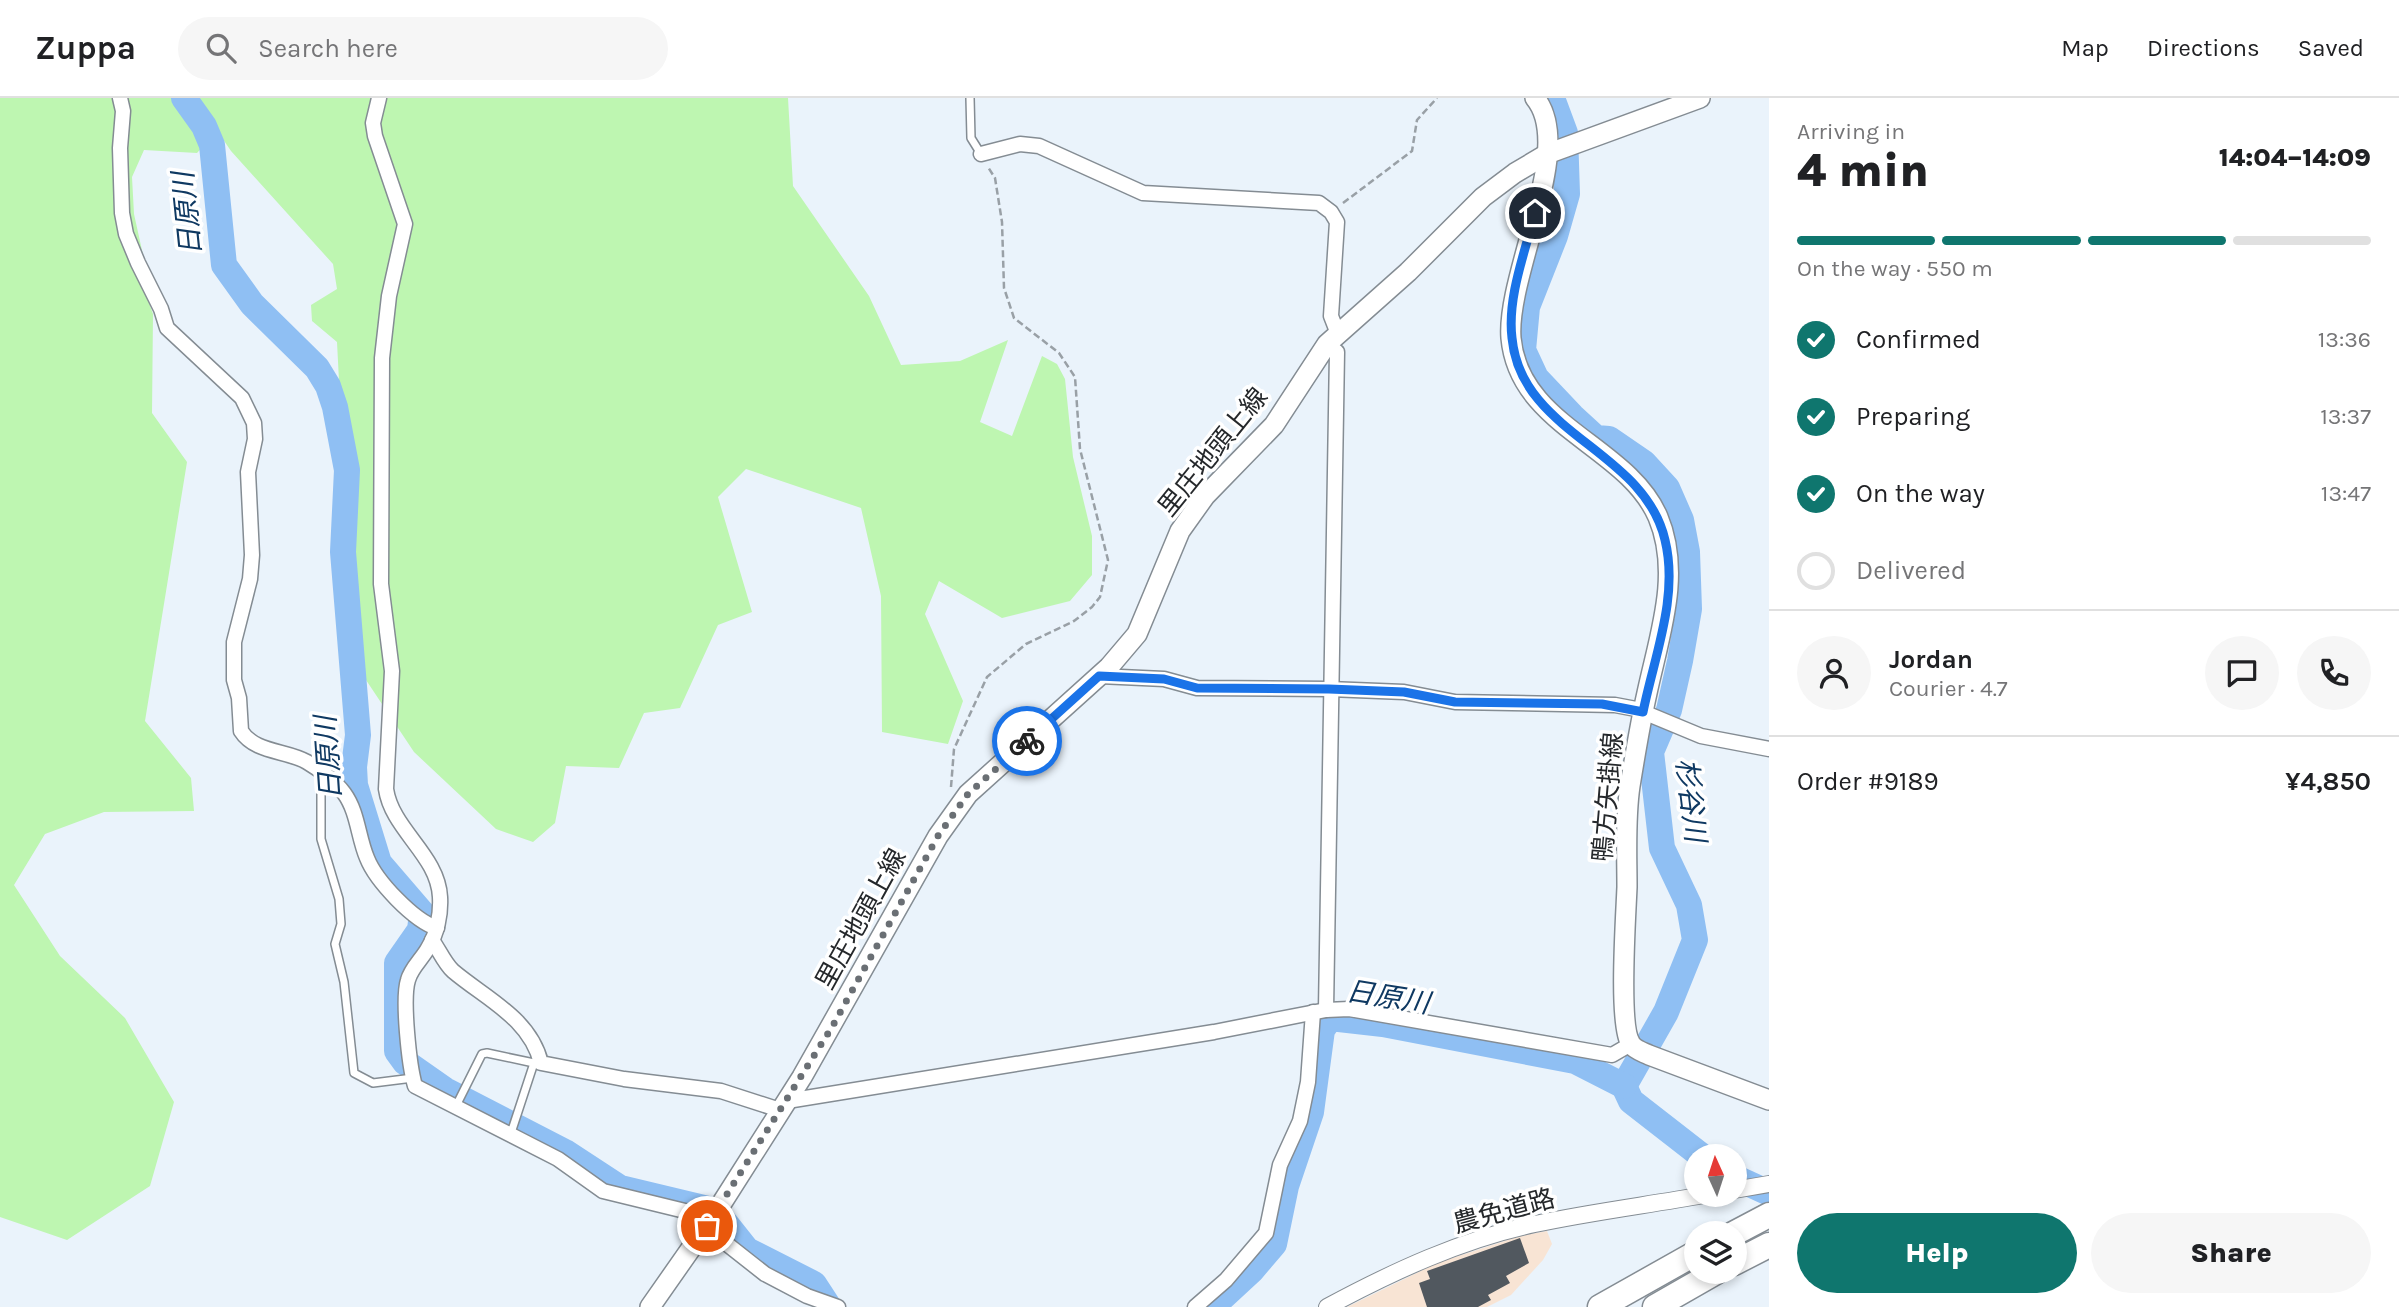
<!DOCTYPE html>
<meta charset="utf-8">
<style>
:root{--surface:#fff;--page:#f6f6f6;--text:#202124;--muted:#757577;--line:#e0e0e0;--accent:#0f766e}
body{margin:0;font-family:Karla,"Noto Sans JP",sans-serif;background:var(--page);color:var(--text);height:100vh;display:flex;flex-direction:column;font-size:26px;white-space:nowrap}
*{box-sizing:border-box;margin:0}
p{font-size:23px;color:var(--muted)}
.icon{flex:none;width:38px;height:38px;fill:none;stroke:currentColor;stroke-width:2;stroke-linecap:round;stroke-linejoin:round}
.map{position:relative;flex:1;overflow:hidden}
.drawer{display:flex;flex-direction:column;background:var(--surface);width:630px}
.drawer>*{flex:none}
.needle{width:46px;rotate:357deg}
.controls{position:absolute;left:1684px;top:1046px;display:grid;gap:14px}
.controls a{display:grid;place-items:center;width:63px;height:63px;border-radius:50%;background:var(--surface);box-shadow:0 4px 10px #0003;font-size:35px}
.pin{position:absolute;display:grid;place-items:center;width:60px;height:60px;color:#fff;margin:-30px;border:4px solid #fff;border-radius:50%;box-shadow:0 2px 7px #0007}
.courier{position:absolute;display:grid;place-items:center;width:70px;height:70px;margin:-35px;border:5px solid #1a73e8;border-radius:50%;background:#fff;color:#222;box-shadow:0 2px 9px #0007}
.overview em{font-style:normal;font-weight:800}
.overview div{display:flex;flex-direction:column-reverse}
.overview{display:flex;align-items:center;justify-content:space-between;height:119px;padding:0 28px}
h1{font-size:46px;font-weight:800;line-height:52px}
.bar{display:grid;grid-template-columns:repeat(4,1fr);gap:10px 7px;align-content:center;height:84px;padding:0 28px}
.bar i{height:9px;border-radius:5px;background:var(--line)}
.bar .active{background:var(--accent)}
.bar p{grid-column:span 4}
.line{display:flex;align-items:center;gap:18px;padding:0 28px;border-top:2px solid var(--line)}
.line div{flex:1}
.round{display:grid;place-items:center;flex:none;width:74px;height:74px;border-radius:37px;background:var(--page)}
ol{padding:0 28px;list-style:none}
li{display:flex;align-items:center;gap:21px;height:77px}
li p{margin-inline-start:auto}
li .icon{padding:7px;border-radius:50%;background:var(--accent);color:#fff;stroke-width:4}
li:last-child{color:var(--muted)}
li i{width:38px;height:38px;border:4px solid var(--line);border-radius:50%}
.action{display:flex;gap:14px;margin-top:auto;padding:14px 28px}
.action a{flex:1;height:80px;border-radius:42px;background:var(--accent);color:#fff;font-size:28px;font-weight:800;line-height:80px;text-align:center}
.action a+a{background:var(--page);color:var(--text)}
header{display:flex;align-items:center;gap:42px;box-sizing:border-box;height:98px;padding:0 35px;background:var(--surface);border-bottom:2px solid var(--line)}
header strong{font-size:33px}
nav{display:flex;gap:38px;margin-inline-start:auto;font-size:24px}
.search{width:490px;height:63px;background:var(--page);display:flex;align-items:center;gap:18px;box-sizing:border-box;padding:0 24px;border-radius:38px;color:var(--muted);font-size:26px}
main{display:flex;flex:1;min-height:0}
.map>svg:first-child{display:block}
.commercial{fill:#f8e4d4}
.green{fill:#bef6b1}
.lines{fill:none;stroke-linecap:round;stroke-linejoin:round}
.river{stroke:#8fbff3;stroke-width:26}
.building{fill:#51585f}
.service-casing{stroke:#848c93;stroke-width:10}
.minor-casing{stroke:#848c93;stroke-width:17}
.tertiary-casing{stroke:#848c93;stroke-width:18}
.secondary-casing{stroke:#848c93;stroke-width:22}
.motorway-casing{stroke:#848c93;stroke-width:27}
.path{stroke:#99a0a6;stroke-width:2.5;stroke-dasharray:7 3.5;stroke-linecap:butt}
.service{stroke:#fff;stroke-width:7}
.minor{stroke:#fff;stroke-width:14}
.tertiary{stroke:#fff;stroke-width:16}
.secondary{stroke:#fff;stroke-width:19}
.motorway{stroke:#fff;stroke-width:24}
.done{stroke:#6a6f74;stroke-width:7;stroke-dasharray:0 12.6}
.route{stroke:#1a73e8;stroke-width:9}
.labels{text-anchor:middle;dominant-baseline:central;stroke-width:7;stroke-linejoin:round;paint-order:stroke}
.street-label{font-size:26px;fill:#25282b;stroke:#fff}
.water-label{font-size:28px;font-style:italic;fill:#0f3962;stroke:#fff}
</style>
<header>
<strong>Zuppa</strong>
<div class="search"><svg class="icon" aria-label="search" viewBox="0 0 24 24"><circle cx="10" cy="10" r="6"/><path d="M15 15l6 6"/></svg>Search here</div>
<nav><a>Map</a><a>Directions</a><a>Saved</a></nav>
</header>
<main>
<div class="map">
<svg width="1769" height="1209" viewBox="0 0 1769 1209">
<rect width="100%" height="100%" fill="#eaf3fb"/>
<!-- commercial -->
<path class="commercial" d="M 1547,1133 L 1552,1146 L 1543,1162 L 1511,1197 L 1487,1209 L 1347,1209 L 1437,1165 L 1520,1138 Z"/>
<!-- green -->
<g class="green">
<path d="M 0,0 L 114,0 L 117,11 L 116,114 L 153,216 L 152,315 L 187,364 L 145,623 L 191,680 L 194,713 L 104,714 L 45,736 L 14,787 L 60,858 L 125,920 L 174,1004 L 150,1088 L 67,1142 L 0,1119 Z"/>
<path d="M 126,0 L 174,0 L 204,47 L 197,55 L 144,52 L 132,79 L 134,116 L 145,166 C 128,127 124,97 126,54 C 127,37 134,17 126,0 Z"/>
<path d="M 195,0 L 788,0 L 793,88 L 869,198 L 901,267 L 960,263 L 1008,242 L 980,324 L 1012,338 L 1042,258 L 1057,266 L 1065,281 L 1073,359 L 1092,438 L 1092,477 L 1070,503 L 1002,520 L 939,483 L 925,516 L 963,603 L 948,646 L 882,634 L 881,498 L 861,410 L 746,371 L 718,399 L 752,514 L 718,527 L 680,610 L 644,615 L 619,670 L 566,668 L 555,725 L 533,744 L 496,731 L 414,654 L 364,579 L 354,454 L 356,357 L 339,283 L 337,244 L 312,223 L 311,207 L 337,191 L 333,166 L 231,53 Z"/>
</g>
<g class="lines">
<!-- river -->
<g class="river">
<path d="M 184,0 L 204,28 L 212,47 L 224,167 L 252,206 L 317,270 L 328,288 L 335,309 L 347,372 L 343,454 L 358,637 L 354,669 L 355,687 L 379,765 L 422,815 L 420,832 L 397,865 L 397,953 L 405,964 L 445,992 L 565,1054 L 620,1090 L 716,1113 L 747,1152 L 814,1186 L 829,1209"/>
<path d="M 1552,0 L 1565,35 L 1567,96 L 1555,138 L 1527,209 L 1523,252 L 1536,280 L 1572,318 L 1596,340 L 1609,341 L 1644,365 L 1667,390 L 1681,422 L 1687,454 L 1689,511 L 1680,563 L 1669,612 L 1651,654 L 1662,750 L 1689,807 L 1695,842 L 1666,914 L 1624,988"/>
<path d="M 1624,988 L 1631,1003 L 1703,1059"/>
<path d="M 1734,1079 L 1769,1095"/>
<path d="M 1212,1209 L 1251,1173 L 1274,1146 L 1286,1088 L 1311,1014 L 1322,932 L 1330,920 L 1383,926 L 1575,963 L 1624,988"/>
</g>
</g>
<!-- building -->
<path class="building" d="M 1520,1140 L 1529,1165 L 1506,1178 L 1510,1185 L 1488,1197 L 1491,1202 L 1478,1209 L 1427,1209 L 1419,1185 L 1430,1181 L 1427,1173 Z"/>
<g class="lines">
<defs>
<g id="service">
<path d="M 970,0 L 971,40 L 981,56"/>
<path d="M 321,676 L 321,741 L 339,801 L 341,826 L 335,846 L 344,884 L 354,975 L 373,985 L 413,980"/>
<path d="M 456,1008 L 482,956 L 487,955 L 534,965"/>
<path d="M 511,1035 L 534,965 L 537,965"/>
</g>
<g id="minor">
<path d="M 120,0 L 123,13 L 120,50 L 122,115 L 126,136 L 138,165 L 161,211 L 167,230 L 242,300 L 254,325 L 255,341 L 248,374 L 252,457 L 250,481 L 234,544 L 234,582 L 239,600 L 241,633 C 255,655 286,652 307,664 C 319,671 336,684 344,695 C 358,714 358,739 367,760 C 376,783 414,823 437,830"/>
<path d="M 379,0 L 373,25 L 375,38 L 405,126 L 389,198 L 382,260 L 381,486 L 392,573 L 386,691 C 392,732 438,757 440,799 C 441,816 437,836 428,850 C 422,861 411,870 408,882 C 402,901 409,967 415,988 L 558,1061 L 603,1093 L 685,1113 L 765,1176 L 807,1198 L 838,1209"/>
<path d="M 981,56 L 1020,46 L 1039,48 L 1143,95 L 1319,105 L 1331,114 L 1337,124 L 1331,218 L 1338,236"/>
<path d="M 1099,578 L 1164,581 L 1197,590 L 1329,591 L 1404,594 L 1455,604 L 1615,607 L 1636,611 L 1701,638 L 1769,651"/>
<path d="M 432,842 C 439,852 445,866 453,873 C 486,901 530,920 541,965 L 624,981 L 721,993 L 780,1012"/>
<path d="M 1326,912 L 1337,254 L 1327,246"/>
<path d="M 787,1003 L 1214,934 L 1326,912 L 1349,911 L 1612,957 L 1631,946"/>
<path d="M 1195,1209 L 1226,1182 L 1266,1135 L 1280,1067 L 1300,1023 L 1308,984 L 1313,914"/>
</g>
<g id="tertiary">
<path d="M 1734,1092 L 1769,1086"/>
<path d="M 1327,1209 C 1392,1174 1463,1141 1535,1126 C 1591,1114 1648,1107 1704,1097"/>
</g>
<g id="secondary">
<path d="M 1535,0 C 1576,49 1506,176 1511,240 C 1519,329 1627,347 1658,419 C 1682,476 1659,538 1647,595 C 1640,626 1635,657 1630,688 C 1625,721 1627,756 1627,789 C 1626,816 1618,928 1631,946 C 1635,952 1643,954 1649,957 L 1769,1002"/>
<path d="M 650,1209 L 713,1119 L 802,979 L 938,738 L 968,696 L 1109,569 L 1137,536 L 1180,433 L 1205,398 L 1274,327 L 1327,246 L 1408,174 L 1483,99 L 1515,75 L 1547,56 L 1700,0"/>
</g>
<g id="motorway">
<path d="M 1733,1136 L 1769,1117"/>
<path d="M 1734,1165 L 1769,1147"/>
<path d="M 1600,1209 L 1696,1155"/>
<path d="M 1655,1209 L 1716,1174"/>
</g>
</defs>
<!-- service casing -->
<use href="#service" class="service-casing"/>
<!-- minor casing -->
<use href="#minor" class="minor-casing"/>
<!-- tertiary casing -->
<use href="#tertiary" class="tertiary-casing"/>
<!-- secondary casing -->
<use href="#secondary" class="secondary-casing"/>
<!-- motorway casing -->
<use href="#motorway" class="motorway-casing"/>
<!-- path -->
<g class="path">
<path d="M 1343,105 L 1412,53 L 1417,22 L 1437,0"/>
<path d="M 951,689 L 954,651 L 987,579 L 1026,546 L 1074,523 L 1092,509 L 1100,499 L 1108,462 L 1080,351 L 1075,279 L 1059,255 L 1014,220 L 1004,190 L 1002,124 L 995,80 L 988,69"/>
</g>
<!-- service -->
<use href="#service" class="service"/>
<!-- minor -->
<use href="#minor" class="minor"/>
<!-- tertiary -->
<use href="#tertiary" class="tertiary"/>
<!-- secondary -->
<use href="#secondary" class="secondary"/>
<!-- motorway -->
<use href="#motorway" class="motorway"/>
</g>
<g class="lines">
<!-- done -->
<path class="done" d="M 707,1128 L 832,929 L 938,738 L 968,696 L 1027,643"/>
<!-- route -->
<path class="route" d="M 1027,643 L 1099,578 L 1164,581 L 1197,590 L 1329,591 L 1404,594 L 1455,604 L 1602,606 L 1643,614 C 1654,559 1679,499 1665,442 C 1644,351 1521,337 1512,240 C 1507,200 1525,154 1535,115"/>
</g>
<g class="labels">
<!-- street labels -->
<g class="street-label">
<text transform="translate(1213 354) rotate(-51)">里庄地頭上線</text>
<text transform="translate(1608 699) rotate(-85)">鴨方矢掛線</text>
<text transform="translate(861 821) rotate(-61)">里庄地頭上線</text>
<text transform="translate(1504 1113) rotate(-15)">農免道路</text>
</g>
<!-- water labels -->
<g class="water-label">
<text transform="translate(187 116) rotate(-96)">日原川</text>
<text transform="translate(328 660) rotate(-94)">日原川</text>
<text transform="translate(1691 702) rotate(83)">杉谷川</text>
<text transform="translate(1388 899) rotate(9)">日原川</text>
</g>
</g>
</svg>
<div class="controls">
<a><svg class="needle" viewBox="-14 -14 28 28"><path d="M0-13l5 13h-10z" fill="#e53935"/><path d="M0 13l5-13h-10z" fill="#757577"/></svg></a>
<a><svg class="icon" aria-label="layers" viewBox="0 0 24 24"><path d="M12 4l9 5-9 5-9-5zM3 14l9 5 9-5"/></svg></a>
</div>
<div class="pin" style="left:707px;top:1128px;background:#ea580c"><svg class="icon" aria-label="bag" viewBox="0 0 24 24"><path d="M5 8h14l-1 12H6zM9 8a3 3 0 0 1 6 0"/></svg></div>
<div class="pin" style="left:1535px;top:115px;background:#1f2937"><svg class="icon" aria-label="home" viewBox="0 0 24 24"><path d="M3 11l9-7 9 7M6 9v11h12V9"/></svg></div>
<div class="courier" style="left:1027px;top:643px"><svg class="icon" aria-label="bike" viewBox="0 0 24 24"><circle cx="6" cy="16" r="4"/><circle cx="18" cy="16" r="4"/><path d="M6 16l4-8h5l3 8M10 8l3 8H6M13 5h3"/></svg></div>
</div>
<section class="drawer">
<div class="overview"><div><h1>4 min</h1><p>Arriving in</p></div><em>14:04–14:09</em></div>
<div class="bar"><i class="active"></i><i class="active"></i><i class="active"></i><i></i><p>On the way · 550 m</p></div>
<ol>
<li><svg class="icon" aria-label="check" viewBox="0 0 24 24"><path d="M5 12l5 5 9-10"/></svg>Confirmed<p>13:36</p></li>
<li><svg class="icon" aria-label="check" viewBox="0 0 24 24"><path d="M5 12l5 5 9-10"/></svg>Preparing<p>13:37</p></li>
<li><svg class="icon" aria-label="check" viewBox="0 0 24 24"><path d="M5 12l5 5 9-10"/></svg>On the way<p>13:47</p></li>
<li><i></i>Delivered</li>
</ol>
<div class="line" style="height:126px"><a class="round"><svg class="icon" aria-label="person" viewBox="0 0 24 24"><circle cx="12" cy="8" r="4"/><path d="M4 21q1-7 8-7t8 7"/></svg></a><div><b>Jordan</b><p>Courier · 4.7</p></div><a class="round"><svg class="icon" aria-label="chat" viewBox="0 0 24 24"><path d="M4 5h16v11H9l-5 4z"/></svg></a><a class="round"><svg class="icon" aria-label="phone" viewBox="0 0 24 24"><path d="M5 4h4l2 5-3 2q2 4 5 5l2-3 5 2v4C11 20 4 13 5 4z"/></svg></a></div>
<div class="line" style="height:91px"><div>Order #9189</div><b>¥4,850</b></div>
<div class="action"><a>Help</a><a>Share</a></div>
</section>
</main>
